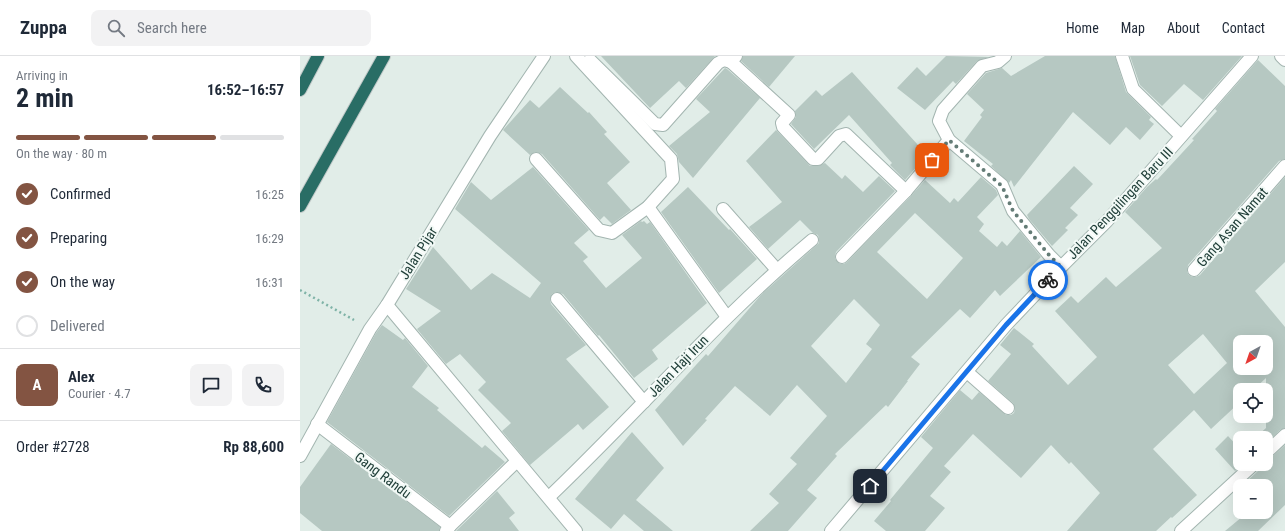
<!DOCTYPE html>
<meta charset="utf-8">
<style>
:root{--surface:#fff;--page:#f2f2f3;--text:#1f2937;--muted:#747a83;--line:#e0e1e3;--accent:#835442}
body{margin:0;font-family:"Roboto Condensed",sans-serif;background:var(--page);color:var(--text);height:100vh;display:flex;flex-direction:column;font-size:15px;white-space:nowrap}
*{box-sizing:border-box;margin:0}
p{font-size:13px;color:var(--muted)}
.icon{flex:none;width:22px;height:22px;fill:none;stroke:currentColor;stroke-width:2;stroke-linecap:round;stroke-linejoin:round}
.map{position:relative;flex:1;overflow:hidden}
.drawer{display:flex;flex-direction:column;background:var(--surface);width:300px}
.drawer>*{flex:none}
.needle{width:26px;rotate:220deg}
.controls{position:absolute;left:933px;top:279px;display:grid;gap:8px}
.controls a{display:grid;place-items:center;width:40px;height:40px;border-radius:8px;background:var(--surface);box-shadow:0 4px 16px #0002;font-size:20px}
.pin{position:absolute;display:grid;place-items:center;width:34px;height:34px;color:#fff;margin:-17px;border-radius:8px;box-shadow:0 2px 6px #0006}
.courier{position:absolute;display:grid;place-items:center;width:40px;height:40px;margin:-20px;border:3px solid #1a73e8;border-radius:50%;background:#fff;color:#222;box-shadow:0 1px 5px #0007}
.overview em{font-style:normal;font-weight:700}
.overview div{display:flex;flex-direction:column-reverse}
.overview{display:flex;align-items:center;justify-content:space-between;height:68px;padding:0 16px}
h1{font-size:26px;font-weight:700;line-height:30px}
.bar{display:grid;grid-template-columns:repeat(4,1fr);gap:6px 4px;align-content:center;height:48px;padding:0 16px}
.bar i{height:5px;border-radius:3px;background:var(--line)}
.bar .on{background:var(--accent)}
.bar p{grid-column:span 4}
.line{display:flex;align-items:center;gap:10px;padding:0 16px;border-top:1px solid var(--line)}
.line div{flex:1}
.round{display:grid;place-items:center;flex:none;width:42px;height:42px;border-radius:8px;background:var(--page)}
ol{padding:0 16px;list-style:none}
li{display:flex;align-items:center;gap:12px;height:44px}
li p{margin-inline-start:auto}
li .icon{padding:4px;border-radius:50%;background:var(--accent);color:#fff;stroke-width:4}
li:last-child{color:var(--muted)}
li i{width:22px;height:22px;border:2px solid var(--line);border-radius:50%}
header{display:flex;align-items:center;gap:24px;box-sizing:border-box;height:56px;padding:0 20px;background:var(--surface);border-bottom:1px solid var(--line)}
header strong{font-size:19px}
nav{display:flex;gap:22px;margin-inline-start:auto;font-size:14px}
.search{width:280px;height:36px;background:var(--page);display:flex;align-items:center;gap:10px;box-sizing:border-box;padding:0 14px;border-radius:8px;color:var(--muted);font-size:15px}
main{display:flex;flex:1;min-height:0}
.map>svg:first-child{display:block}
.building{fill:#b6c8c2;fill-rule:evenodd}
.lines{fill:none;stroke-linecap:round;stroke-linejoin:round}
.minor-casing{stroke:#a3b5b0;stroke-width:14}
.motorway-casing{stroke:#c1c9c8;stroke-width:14}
.path{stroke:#7fb3a7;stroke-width:2.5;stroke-dasharray:2 3;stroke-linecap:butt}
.minor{stroke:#fff;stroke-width:12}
.motorway{stroke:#296d65;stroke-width:12}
.done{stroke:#647c76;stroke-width:4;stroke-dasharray:0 7.2}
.route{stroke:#1a73e8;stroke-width:5}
.labels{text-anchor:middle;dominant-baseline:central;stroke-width:4;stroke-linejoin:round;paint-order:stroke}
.street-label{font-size:14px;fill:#203f39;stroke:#f2f9f6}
</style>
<header>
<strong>Zuppa</strong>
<div class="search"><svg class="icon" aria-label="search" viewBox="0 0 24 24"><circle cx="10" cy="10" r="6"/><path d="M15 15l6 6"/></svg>Search here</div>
<nav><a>Home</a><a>Map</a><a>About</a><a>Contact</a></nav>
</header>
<main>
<section class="drawer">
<div class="overview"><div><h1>2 min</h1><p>Arriving in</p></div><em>16:52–16:57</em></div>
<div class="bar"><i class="on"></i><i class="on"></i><i class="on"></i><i></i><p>On the way · 80 m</p></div>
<ol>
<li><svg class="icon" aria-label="check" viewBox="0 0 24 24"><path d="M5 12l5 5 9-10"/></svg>Confirmed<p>16:25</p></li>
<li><svg class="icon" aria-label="check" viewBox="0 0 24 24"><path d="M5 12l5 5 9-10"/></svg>Preparing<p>16:29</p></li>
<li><svg class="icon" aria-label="check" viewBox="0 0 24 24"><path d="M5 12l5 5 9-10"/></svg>On the way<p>16:31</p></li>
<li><i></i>Delivered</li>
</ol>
<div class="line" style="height:72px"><b class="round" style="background:var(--accent);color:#fff">A</b><div><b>Alex</b><p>Courier · 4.7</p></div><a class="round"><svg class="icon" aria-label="chat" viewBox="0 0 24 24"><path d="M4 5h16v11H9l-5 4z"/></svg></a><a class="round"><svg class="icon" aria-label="phone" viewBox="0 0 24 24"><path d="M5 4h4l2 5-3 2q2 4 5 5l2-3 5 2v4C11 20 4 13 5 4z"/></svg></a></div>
<div class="line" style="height:52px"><div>Order #2728</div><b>Rp 88,600</b></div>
</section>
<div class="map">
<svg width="985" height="475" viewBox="0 0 985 475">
<rect width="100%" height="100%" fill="#e1ede8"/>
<!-- building -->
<g class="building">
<path d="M 301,0 L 415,0 L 386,32 L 379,25 L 350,52 Z"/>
<path d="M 443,0 L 495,0 L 469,31 L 441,5 Z"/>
<path d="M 646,0 L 689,1 L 677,5 L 656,28 L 653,25 L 625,54 L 597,32 L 617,11 L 626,20 Z"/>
<path d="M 745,0 L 815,0 L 826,36 L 851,61 L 849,64 L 854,68 L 840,84 L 826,71 L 810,89 L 773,56 L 714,131 L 711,124 L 709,127 L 691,110 L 693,108 L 664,85 L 682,61 L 680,59 L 684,54 L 667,38 L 686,17 L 702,12 L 711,20 Z"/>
<path d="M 830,0 L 942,0 L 903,44 L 884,28 L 862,50 L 840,29 Z"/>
<path d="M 958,4 L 985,30 L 985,103 L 979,105 L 888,209 L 887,216 L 889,219 L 892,221 L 896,221 L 900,219 L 985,121 L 985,206 L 955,235 L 985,271 L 985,372 L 980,374 L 966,387 L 966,382 L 955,382 L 966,372 L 966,322 L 953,334 L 940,334 L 940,346 L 911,373 L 894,354 L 853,393 L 897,439 L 872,462 L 871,461 L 856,475 L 767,475 L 800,437 L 771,406 L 769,408 L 751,389 L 721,422 L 673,378 L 644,410 L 651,416 L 630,440 L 645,452 L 625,475 L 586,475 L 574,465 L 591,445 L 590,444 L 633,392 L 621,381 L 660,334 L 672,344 L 679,336 L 706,359 L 711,359 L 714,357 L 715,353 L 713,347 L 688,325 L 711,298 L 700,289 L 714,272 L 734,288 L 732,290 L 768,329 L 797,301 L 755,255 L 771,240 L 778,247 L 806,221 L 816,231 L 862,192 L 825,156 L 847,131 L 856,123 L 857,124 L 894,84 L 892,83 L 917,55 L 915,53 ZM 903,278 L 927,307 L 894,338 L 868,309 ZM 940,286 L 966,286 L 966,312 L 940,312 Z"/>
<path d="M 425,12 L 427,13 L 460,42 L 393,122 L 379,106 L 377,98 L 369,90 L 410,56 L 396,43 Z"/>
<path d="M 552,16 L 627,99 L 605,124 L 590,109 L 592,107 L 549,59 L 514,93 L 491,68 L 496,61 L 495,55 L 516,34 L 522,40 Z"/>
<path d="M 260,31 L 288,57 L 289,56 L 307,76 L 304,78 L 330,106 L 307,127 L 331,154 L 312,168 L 304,160 L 300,164 L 242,98 L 235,96 L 230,99 L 203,74 L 230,44 L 239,52 Z"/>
<path d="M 476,74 L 510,110 L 518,110 L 525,107 L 542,123 L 545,119 L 563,136 L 579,120 L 595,135 L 536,196 L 535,200 L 535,203 L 540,208 L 544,208 L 547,206 L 611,140 L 625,124 L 650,147 L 654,142 L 658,146 L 681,121 L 696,134 L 698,139 L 677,161 L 684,168 L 679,175 L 697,191 L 702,185 L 707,190 L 720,175 L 741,201 L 700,240 L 695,234 L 670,262 L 660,253 L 611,301 L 620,308 L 607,325 L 608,325 L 588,351 L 586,349 L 535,398 L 537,400 L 507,434 L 517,442 L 488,475 L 450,475 L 479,447 L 469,438 L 497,408 L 490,402 L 527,360 L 497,329 L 470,360 L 435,330 L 405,363 L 407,364 L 383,390 L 355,354 L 406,298 L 408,300 L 461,239 L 519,187 L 519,183 L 518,179 L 513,177 L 500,164 L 468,193 L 449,171 L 482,146 L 446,105 ZM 615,157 L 663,202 L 627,243 L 577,196 ZM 554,243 L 580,269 L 566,288 L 572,293 L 546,327 L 511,290 Z"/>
<path d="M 774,110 L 793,128 L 770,152 L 778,159 L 765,172 L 768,174 L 752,190 L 729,163 L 727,159 Z"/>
<path d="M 233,111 L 289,174 L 274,187 L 288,201 L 283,205 L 306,232 L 342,202 L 322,179 L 341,165 L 342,166 L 344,165 L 347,168 L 350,166 L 407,247 L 352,294 L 358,303 L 334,322 L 299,279 L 298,280 L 263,238 L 256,236 L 252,238 L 250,244 L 251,248 L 286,289 L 266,303 L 309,351 L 283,374 L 278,368 L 230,409 L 202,375 L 211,367 L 178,334 L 186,326 L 160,298 L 146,308 L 117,273 L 141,255 L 106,233 L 133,191 L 171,234 L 192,217 L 230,242 L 241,227 L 155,153 L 171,126 L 191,144 Z"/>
<path d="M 388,131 L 429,174 L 430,173 L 457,203 L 419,237 L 361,156 Z"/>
<path d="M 82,269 L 103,284 L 105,282 L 128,310 L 112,331 L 139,352 L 137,354 L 182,392 L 185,389 L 205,406 L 149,460 L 27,366 L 76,277 Z"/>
<path d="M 332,376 L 364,412 L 336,444 L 373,475 L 344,475 L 324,458 L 311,473 L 275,443 Z"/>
<path d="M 928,380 L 940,393 L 940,408 L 943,408 L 935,415 L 915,393 Z"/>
<path d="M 31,388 L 140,471 L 139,475 L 22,475 L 0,457 L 0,431 Z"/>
<path d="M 985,389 L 985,449 L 958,475 L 925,475 L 948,456 L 966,456 L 966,430 L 950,430 L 946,426 L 959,414 L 961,408 L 966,408 L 966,404 L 971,402 Z"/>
<path d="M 197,435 L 215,457 L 209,462 L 219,475 L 156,475 Z"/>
</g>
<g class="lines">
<defs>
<g id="minor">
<path d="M 705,0 L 698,6 L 682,10 L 643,54 L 639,65 L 649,84 L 702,129 L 713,155 L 749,199 L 761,211"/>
<path d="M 822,0 L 833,33 L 881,80"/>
<path d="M 981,0 L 985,4"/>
<path d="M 290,4 L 355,68 L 363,69 L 418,7 L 424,4 L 431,6 L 436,0"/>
<path d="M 431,6 L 489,59 L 482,67 L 483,71 L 513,103 L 518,103 L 539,80 L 546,78 L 606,135"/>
<path d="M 236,103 L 299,174 L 312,177 L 348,151 L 373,123 L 371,103 L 276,0"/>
<path d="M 348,151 L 427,261"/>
<path d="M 423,153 L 477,214"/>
<path d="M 542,201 L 606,135 L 649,84"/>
<path d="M 894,214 L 985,110"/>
<path d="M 257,243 L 344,346"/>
<path d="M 87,249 L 276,475"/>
<path d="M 667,316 L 708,352"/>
<path d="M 17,368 L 150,470"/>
<path d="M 966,397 L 985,379"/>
<path d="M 0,400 L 70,273 L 87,249 L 190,80 L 244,0"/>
<path d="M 249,441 C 338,356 418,263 512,184"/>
<path d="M 146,475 L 150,470 L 217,405"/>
<path d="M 531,475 L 706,269 L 761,211 L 807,165 L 952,0"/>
<path d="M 881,475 L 954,408"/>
</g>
<g id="motorway">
<path d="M 0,34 L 18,0"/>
<path d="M 0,150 L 84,0"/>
</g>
</defs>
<!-- minor casing -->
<use href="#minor" class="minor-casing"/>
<!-- motorway casing -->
<use href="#motorway" class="motorway-casing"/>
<!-- path -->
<path class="path" d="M 0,234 L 54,264"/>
<!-- minor -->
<use href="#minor" class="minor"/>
<!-- motorway -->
<use href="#motorway" class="motorway"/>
</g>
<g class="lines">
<!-- done -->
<path class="done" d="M 632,104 L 649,84 L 702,130 L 713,155 L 749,199 L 761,211 L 748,224"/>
<!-- route -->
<path class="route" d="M 570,430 L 706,269 L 748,224"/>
</g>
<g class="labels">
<!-- street labels -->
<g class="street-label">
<text transform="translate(820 147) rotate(-47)">Jalan Penggilingan Baru III</text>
<text transform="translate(932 171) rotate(-49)">Gang Asan Namat</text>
<text transform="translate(118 197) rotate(-58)">Jalan Pijar</text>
<text transform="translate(378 310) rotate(-46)">Jalan Haji Irun</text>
<text transform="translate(83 419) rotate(37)">Gang Randu</text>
</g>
</g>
</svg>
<div class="controls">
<a><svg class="needle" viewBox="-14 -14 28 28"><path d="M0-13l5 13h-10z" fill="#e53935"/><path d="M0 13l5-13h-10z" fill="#747a83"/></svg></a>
<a><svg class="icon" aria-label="locate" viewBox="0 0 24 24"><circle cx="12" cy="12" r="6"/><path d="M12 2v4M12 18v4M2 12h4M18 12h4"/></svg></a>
<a>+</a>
<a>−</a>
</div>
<div class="pin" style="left:632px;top:104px;background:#ea580c"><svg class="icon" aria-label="bag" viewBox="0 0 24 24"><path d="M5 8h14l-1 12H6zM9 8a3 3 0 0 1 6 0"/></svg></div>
<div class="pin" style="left:570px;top:430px;background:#1f2937"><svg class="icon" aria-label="home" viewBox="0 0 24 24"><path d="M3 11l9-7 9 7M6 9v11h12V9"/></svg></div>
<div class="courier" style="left:748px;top:224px"><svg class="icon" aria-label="bike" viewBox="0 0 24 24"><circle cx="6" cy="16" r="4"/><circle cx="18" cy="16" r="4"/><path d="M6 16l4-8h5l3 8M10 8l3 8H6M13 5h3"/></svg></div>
</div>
</main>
